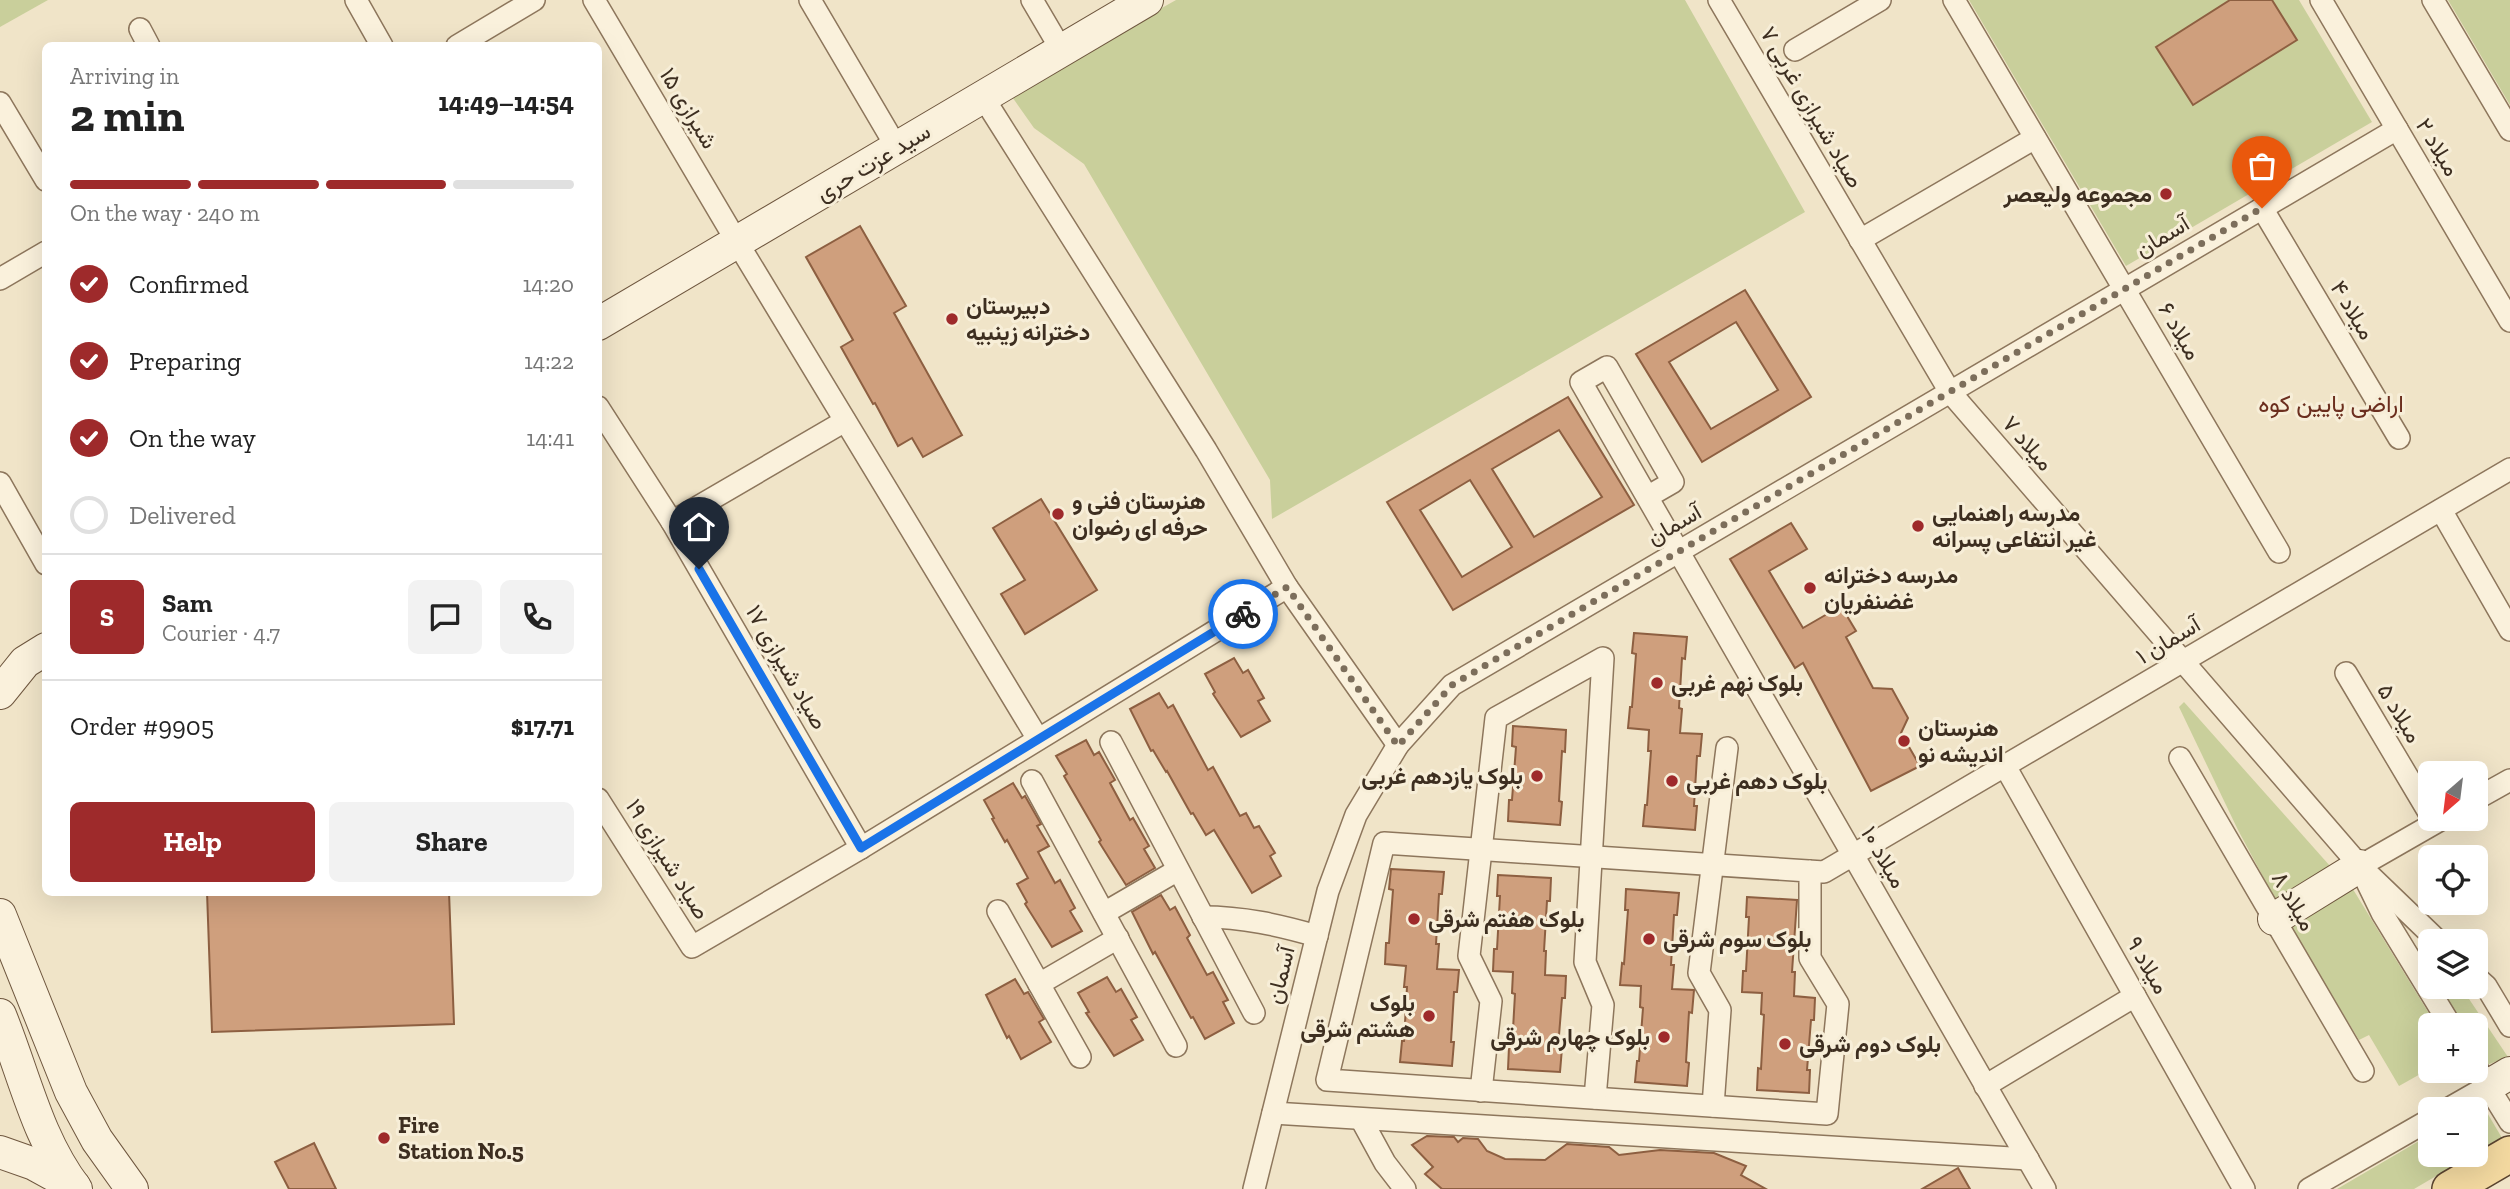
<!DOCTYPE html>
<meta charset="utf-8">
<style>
:root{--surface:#fff;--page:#f2f2f2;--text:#222;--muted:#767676;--line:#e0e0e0;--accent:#9e2a2b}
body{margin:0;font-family:"Zilla Slab",Vazirmatn,serif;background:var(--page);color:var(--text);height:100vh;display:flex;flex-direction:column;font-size:26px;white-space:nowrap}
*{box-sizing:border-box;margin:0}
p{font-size:23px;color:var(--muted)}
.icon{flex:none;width:38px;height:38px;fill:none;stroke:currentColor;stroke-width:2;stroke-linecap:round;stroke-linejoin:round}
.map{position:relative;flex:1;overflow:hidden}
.panel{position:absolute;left:42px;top:42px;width:560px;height:854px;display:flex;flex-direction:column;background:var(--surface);border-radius:10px;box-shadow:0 7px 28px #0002}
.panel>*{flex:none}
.needle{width:46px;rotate:208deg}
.tools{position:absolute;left:2418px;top:761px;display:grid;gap:14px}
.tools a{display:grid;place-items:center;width:70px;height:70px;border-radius:10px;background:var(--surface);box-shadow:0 7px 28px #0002;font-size:35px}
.pin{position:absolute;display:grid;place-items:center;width:60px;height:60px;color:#fff;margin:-72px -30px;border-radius:50% 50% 50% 0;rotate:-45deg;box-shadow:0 0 7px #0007}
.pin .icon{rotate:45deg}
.courier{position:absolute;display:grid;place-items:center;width:70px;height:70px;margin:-35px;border:5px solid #1a73e8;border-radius:50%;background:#fff;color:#222;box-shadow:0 2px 9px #0007}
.overview em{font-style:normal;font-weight:700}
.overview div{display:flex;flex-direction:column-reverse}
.overview{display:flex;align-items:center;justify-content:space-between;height:119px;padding:0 28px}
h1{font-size:46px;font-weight:700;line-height:52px}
.bar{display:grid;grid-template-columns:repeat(4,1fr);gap:10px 7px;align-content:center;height:84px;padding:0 28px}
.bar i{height:9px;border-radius:5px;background:var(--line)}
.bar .on{background:var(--accent)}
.bar p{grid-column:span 4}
.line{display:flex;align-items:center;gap:18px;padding:0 28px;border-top:2px solid var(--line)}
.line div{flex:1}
.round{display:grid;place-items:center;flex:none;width:74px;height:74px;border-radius:10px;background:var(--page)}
ol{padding:0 28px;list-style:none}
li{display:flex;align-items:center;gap:21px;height:77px}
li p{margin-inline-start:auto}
li .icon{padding:7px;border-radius:50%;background:var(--accent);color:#fff;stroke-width:4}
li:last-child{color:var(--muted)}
li i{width:38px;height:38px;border:4px solid var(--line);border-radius:50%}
.button{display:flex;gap:14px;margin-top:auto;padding:14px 28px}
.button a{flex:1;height:80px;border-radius:10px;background:var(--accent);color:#fff;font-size:28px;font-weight:700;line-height:80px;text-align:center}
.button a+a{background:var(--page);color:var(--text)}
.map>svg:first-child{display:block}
.green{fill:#c9cf9b}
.building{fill:#cf9f7d;stroke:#8d5f41;stroke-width:2;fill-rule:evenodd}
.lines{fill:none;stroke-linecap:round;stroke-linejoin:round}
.street-casing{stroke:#8d765c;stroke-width:24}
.secondary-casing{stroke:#6f573f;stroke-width:34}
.primary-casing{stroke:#5b4430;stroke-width:38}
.street{stroke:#faf1dc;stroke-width:21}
.secondary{stroke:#faf1dc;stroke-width:32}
.primary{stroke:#f3d9a0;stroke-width:35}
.done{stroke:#7c6e5b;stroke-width:7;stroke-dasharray:0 12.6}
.route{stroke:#1a73e8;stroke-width:9}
.poi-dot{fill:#9e2a2b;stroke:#f7eed8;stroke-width:2.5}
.labels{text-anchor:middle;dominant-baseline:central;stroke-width:6;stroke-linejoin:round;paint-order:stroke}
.street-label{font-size:23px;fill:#3d2e20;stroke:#f7eed8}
.poi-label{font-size:23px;font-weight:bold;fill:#3d2e20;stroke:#f7eed8;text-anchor:start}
.neighbourhood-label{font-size:24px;fill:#6b2e1e;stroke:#f7eed8}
</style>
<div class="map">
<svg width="2510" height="1189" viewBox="0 0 2510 1189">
<rect width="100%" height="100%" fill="#f0e4c8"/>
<!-- green -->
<g class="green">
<path d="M 0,0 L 48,0 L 0,27 Z"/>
<path d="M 1176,0 L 1685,0 L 1805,212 L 1272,519 L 1270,480 L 1084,164 L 1034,128 L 1010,94 Z"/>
<path d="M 1969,0 L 2299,0 L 2372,122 L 2126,266 Z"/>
<path d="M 2448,0 L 2510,0 L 2510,105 Z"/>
<path d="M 2184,702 L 2330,866 L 2276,901 L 2238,830 L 2179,707 Z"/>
<path d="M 2351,886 L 2436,1025 L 2431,1026 L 2431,1068 L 2399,1086 L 2369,1035 L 2359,1040 L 2288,923 Z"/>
<path d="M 2438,987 L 2461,987 L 2508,1057 L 2484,1066 L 2476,1052 L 2476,1026 L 2460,1025 Z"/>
<path d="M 2482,1104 L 2502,1138 L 2476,1153 L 2476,1110 L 2473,1109 Z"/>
<path d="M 2431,1134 L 2431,1155 L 2472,1155 L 2414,1189 L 2337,1189 Z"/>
</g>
<!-- building -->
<g class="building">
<path d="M 2230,0 L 2272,0 L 2297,40 L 2193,105 L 2156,47 Z"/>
<path d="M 860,226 L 906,306 L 894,313 L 962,435 L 923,457 L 912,438 L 898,446 L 875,403 L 873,404 L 841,347 L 853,340 L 806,257 Z"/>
<path d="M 1745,290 L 1811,397 L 1702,462 L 1636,354 ZM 1736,322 L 1778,390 L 1711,429 L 1669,362 Z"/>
<path d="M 1568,397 L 1634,505 L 1453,610 L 1387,502 ZM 1559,430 L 1602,497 L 1534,537 L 1492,469 ZM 1470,480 L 1512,547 L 1462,577 L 1420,510 Z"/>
<path d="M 1041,499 L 1097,590 L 1025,634 L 1001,594 L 1025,580 L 993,528 Z"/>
<path d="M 1791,523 L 1807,549 L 1769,571 L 1803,628 L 1841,606 L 1856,631 L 1846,637 L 1873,688 L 1892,689 L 1908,718 L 1901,733 L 1920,766 L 1871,791 L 1803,663 L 1795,668 L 1730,559 Z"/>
<path d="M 1634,633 L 1687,637 L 1685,659 L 1682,658 L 1679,708 L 1682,709 L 1680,733 L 1702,734 L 1700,756 L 1697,756 L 1694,806 L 1697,806 L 1695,830 L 1643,826 L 1645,805 L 1647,805 L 1651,751 L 1648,751 L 1649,730 L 1628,728 L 1630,707 L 1632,707 L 1636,654 L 1632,653 Z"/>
<path d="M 1234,658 L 1243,673 L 1248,670 L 1264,698 L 1258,701 L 1270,721 L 1241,737 L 1213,694 L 1215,692 L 1205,674 Z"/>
<path d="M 1159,693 L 1168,708 L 1173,705 L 1208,770 L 1213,767 L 1240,816 L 1246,813 L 1254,828 L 1259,826 L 1275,853 L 1270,856 L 1281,876 L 1252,893 L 1214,830 L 1206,835 L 1193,813 L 1191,814 L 1167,771 L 1166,772 L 1153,750 L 1151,751 L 1130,709 Z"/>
<path d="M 1513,726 L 1566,730 L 1565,752 L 1562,751 L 1559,801 L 1562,802 L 1560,825 L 1508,821 L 1509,800 L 1512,800 L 1516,747 L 1512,746 Z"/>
<path d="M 1086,740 L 1094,755 L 1099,752 L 1115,780 L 1110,783 L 1130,820 L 1133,818 L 1149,846 L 1144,849 L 1155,868 L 1126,885 L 1099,842 L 1101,840 L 1064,776 L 1067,774 L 1056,756 Z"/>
<path d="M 1013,783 L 1022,798 L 1025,796 L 1041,824 L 1037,826 L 1049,846 L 1038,852 L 1055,883 L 1060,880 L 1075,908 L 1070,911 L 1082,931 L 1052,947 L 1025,904 L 1027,902 L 1017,884 L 1028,878 L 1007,840 L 1005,842 L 992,819 L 994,818 L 984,800 Z"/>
<path d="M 1391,869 L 1444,872 L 1442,894 L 1439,894 L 1436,944 L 1439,944 L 1437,969 L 1459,970 L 1457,992 L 1454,992 L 1451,1042 L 1454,1042 L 1452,1066 L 1400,1062 L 1402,1041 L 1404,1041 L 1407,987 L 1404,987 L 1406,966 L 1385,964 L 1386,943 L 1389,943 L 1393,890 L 1389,889 Z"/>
<path d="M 1498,875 L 1551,878 L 1550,901 L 1547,901 L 1544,951 L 1546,951 L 1545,975 L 1566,976 L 1565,998 L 1562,998 L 1558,1048 L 1562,1048 L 1560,1072 L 1508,1069 L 1509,1047 L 1512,1047 L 1515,994 L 1512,993 L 1513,972 L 1493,971 L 1494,949 L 1497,949 L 1500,896 L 1497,896 Z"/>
<path d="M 1626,889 L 1679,893 L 1677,915 L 1674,915 L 1671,965 L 1674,965 L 1672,989 L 1694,990 L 1692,1013 L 1689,1012 L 1686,1062 L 1689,1063 L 1687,1086 L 1635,1082 L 1637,1061 L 1639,1061 L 1643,1008 L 1640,1007 L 1641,986 L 1620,985 L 1622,963 L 1624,964 L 1628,910 L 1625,910 Z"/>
<path d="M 207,892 L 302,892 L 302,895 L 449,892 L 454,1024 L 212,1032 Z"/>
<path d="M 1161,895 L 1170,910 L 1175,907 L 1190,935 L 1187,938 L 1207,975 L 1213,972 L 1228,1000 L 1223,1002 L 1234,1023 L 1205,1039 L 1193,1017 L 1191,1018 L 1155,952 L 1153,954 L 1132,912 Z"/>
<path d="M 1747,897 L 1797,900 L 1792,972 L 1795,972 L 1794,996 L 1815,998 L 1814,1020 L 1811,1020 L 1807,1070 L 1810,1070 L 1809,1093 L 1757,1090 L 1758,1068 L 1761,1069 L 1764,1015 L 1761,1014 L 1762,993 L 1742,992 L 1743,971 L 1746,971 L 1749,917 L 1746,917 Z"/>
<path d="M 1107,977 L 1116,992 L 1121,989 L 1137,1017 L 1131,1020 L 1143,1040 L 1114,1056 L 1086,1013 L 1089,1012 L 1078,993 Z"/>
<path d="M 1015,979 L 1024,994 L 1028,992 L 1044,1019 L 1039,1022 L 1051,1042 L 1021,1059 L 1009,1036 L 1007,1038 L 986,995 Z"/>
<path d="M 1427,1136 L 1454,1137 L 1458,1142 L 1463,1138 L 1478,1139 L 1487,1151 L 1505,1159 L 1545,1160 L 1567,1144 L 1609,1147 L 1619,1155 L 1660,1150 L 1714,1153 L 1746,1166 L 1741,1175 L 1766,1189 L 1442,1189 L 1425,1174 L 1433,1167 L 1412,1145 Z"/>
<path d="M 314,1143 L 336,1189 L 289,1189 L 275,1162 Z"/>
<path d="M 1958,1168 L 1970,1189 L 1922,1189 Z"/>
</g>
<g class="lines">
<defs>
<g id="street">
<path d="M 356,0 L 382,46"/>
<path d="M 594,0 L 737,242 L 1038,739"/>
<path d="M 810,0 L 897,148"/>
<path d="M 1032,0 L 1062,51"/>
<path d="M 1719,0 L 1950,392 L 2360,866 L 2439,942"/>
<path d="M 1954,0 L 2279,552"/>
<path d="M 2321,0 L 2510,321"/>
<path d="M 2433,0 L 2510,130"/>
<path d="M 140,29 L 149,46"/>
<path d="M 457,46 L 534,0"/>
<path d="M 1795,50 L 1880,0"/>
<path d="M 983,97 L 1206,450 L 1287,587 L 1398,745"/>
<path d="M 0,103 L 46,180"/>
<path d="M 2262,208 L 2399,438"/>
<path d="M 1860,240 L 2035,138"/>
<path d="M 0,279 L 46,252"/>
<path d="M 598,407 L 672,522 L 861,848"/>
<path d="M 0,483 L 46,564"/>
<path d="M 1647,497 L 1673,482 L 1607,367 L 1581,382 L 2045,1189"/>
<path d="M 2441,510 L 2510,630"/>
<path d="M 672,522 L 845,421"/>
<path d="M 2346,673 L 2431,816"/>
<path d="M 1111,742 L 1254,1013"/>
<path d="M 2180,758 L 2363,1071"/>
<path d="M 2005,766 L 2244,1189"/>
<path d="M 1032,781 L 1176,1046"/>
<path d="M 598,799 L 692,947 L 861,848 L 1287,587"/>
<path d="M 2476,799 L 2510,780"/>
<path d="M 2360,866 L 2442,819"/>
<path d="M 1810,871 L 1810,958 L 1838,1004 L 1827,1114 L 1327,1080 L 1384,843 L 1824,872 L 2510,469"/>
<path d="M 2365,878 L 2382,913 L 2451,1026"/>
<path d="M 998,911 L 1080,1057"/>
<path d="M 1104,913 L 1178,870"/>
<path d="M 1203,917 C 1243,917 1279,925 1317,936"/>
<path d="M 2476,977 L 2486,986 L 2510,1026"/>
<path d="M 1039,984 L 1118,938"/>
<path d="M 2476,1067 L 2510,1122"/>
<path d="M 1985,1086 L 2135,996"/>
<path d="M 1481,1091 L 1491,1001 L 1469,956 L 1496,718 L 1603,658 L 1585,962 L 1603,1005 L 1595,1098"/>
<path d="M 1713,1106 L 1720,1010 L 1699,973 L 1727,748"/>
<path d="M 2446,1110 L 2488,1086"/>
<path d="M 1273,1113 L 2028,1159"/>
<path d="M 1361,1119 L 1385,1163 L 1405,1189"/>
<path d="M 1254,1189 L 1328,891 L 1356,815 L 1398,745 L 1452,685 L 2397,129"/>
<path d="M 2309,1189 L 2431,1119"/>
</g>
<g id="secondary">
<path d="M 598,324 L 1147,0"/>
<path d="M 0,693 L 25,662 L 46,649"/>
<path d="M 0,915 L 71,1092 L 97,1140 L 132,1189"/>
<path d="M 2274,919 L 2360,866"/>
<path d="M 0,1015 C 24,1074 37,1138 76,1189"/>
<path d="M 2488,1086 L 2510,1073"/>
<path d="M 0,1152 L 34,1164 L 74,1186"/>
</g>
<path id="primary" d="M 2450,1189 L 2510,1154"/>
</defs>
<!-- street casing -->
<use href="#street" class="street-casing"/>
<!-- secondary casing -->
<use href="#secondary" class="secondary-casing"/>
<!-- primary casing -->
<use href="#primary" class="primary-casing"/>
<!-- street -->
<use href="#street" class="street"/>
<!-- secondary -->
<use href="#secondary" class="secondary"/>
<!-- primary -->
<use href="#primary" class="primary"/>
</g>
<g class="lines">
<!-- done -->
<path class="done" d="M 1243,614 L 1287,587 L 1398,746 L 1452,685 L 2262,208"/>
<!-- route -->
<path class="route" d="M 699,569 L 861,848 L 1243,614"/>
</g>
<!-- markers -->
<g class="poi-dot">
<circle cx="2166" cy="194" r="7"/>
<circle cx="952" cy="319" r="7"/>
<circle cx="1058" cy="514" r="7"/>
<circle cx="1918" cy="526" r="7"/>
<circle cx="1810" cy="588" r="7"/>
<circle cx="1657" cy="683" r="7"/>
<circle cx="1904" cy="741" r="7"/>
<circle cx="1537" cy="776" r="7"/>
<circle cx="1672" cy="781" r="7"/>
<circle cx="1414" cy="919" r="7"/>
<circle cx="1649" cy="939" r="7"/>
<circle cx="1429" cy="1016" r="7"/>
<circle cx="1664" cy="1037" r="7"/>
<circle cx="1785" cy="1044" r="7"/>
<circle cx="384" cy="1138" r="7"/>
</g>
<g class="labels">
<!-- street labels -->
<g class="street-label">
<text transform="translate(1812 107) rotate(60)">صیاد شیرازی غربی ۷</text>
<text transform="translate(689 108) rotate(59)">شیرازی ۱۵</text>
<text transform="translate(2438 147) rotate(59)">میلاد ۲</text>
<text transform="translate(873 162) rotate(-31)">سید عزت حری</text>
<text transform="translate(2162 236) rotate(-31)">آسمان</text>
<text transform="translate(2353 310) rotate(59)">میلاد ۴</text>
<text transform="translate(2180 331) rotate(60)">میلاد ۶</text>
<text transform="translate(2028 443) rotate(49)">میلاد ۷</text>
<text transform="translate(1674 524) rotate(-30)">آسمان</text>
<text transform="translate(2168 640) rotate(-31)">آسمان ۱</text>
<text transform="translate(787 667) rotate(60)">صیاد شیرازی ۱۷</text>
<text transform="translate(2400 713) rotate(59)">میلاد ۵</text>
<text transform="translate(1884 857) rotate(60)">میلاد ۱۰</text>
<text transform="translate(668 859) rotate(58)">صیاد شیرازی ۱۹</text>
<text transform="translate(2294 901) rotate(60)">میلاد ۸</text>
<text transform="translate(2148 965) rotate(60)">میلاد ۹</text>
<text transform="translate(1280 975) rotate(-76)">آسمان</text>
</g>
<!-- poi labels -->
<g class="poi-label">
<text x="2152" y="194" text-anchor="end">مجموعه ولیعصر</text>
<text x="966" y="306">دبیرستان<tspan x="966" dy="26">دخترانه زینبیه</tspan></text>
<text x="1072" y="501">هنرستان فنی و<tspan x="1072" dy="26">حرفه ای رضوان</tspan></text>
<text x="1932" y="513">مدرسه راهنمایی<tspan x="1932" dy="26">غیر انتفاعی پسرانه</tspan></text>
<text x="1824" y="575">مدرسه دخترانه<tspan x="1824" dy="26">غضنفریان</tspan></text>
<text x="1671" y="683">بلوک نهم غربی</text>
<text x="1918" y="728">هنرستان<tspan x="1918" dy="26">اندیشه نو</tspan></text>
<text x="1523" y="776" text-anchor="end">بلوک یازدهم غربی</text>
<text x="1686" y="781">بلوک دهم غربی</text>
<text x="1428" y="919">بلوک هفتم شرقی</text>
<text x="1663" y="939">بلوک سوم شرقی</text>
<text x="1415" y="1003" text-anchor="end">بلوک<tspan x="1415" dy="26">هشتم شرقی</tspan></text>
<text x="1650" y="1037" text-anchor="end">بلوک چهارم شرقی</text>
<text x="1799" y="1044">بلوک دوم شرقی</text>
<text x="398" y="1125">Fire<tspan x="398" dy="26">Station No.5</tspan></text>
</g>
<!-- neighbourhood labels -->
<g class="neighbourhood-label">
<text x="2331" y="403">اراضی پایین کوه</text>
</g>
</g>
</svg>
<div class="tools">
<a><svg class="needle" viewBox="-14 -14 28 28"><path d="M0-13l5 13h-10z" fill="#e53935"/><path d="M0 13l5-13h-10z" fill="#767676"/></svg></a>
<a><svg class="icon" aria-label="locate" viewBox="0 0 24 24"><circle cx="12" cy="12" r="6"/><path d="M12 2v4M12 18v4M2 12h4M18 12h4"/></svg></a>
<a><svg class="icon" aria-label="layers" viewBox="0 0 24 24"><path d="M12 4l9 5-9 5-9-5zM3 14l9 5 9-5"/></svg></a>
<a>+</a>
<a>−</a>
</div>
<div class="pin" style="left:2262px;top:208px;background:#ea580c"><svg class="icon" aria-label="bag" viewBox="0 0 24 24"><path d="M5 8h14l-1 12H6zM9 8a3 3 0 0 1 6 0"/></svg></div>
<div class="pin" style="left:699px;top:569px;background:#1f2937"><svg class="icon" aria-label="home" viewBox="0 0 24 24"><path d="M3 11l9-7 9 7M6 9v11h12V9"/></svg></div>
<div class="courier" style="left:1243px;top:614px"><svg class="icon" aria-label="bike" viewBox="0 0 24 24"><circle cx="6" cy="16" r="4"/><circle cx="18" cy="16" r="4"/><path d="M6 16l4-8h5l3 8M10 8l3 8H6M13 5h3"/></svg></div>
<section class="panel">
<div class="overview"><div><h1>2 min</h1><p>Arriving in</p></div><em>14:49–14:54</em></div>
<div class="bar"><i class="on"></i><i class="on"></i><i class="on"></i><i></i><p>On the way · 240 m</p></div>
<ol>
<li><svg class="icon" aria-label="check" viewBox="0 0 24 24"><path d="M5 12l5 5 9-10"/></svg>Confirmed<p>14:20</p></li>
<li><svg class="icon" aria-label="check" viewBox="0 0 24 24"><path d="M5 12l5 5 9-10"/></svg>Preparing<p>14:22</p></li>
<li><svg class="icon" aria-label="check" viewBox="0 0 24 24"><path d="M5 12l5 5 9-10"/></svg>On the way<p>14:41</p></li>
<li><i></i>Delivered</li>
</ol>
<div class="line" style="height:126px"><b class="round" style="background:var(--accent);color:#fff">S</b><div><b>Sam</b><p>Courier · 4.7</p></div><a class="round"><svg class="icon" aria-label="chat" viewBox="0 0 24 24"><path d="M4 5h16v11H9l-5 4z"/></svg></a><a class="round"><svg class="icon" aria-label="phone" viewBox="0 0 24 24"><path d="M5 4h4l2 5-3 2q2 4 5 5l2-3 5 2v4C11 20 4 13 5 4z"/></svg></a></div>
<div class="line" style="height:91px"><div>Order #9905</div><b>$17.71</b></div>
<div class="button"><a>Help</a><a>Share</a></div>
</section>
</div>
